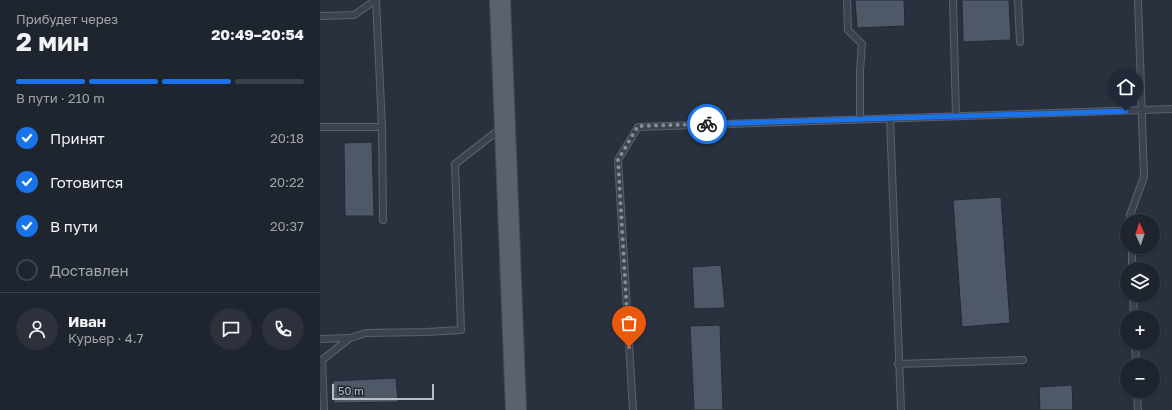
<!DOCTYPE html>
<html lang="ru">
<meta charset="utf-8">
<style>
:root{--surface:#1f252f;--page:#2c313b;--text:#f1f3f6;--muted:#a1a5aa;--line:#3c424b;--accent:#1a73e8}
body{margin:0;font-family:"Golos Text",sans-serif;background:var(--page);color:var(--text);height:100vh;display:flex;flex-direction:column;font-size:15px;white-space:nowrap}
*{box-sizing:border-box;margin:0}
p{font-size:13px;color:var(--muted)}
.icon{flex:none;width:22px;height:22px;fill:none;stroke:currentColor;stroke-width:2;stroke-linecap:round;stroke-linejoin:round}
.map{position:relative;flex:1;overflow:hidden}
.details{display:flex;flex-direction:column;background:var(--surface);width:320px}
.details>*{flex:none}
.needle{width:26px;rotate:357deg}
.tools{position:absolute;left:800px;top:214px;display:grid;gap:8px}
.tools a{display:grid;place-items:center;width:40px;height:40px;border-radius:50%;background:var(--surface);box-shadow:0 1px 3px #0004,0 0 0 1px var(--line);font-size:20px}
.scale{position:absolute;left:12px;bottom:10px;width:102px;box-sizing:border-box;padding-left:4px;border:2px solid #b9bec9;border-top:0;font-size:11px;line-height:14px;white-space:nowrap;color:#b9bec9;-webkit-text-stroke:3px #212834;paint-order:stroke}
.pin{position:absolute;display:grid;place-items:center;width:34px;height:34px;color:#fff;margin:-41px -17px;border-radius:50% 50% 50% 0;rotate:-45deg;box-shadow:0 0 4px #0007}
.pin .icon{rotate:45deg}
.courier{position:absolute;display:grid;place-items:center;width:40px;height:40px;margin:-20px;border:3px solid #1a73e8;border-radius:50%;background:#fff;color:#222;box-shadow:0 1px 5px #0007}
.head em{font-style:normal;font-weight:700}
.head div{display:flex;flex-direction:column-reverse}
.head{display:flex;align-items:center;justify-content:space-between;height:68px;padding:0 16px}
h1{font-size:26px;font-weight:700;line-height:30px}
.bar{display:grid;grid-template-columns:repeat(4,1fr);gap:6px 4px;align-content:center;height:48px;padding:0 16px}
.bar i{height:5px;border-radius:3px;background:var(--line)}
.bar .current{background:var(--accent)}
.bar p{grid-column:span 4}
.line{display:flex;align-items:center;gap:10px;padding:0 16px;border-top:1px solid var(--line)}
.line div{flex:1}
.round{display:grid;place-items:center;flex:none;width:42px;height:42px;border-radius:21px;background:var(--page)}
ol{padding:0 16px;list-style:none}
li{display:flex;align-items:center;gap:12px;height:44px}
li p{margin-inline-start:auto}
li .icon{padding:4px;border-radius:50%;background:var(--accent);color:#fff;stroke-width:4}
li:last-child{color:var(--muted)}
li i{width:22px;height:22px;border:2px solid var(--line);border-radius:50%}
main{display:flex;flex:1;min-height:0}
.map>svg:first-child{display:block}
.building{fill:#4f5867;stroke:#232a36}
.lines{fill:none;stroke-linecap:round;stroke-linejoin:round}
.lane-casing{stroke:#5a616c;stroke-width:8}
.primary-casing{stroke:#464c58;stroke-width:22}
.lane{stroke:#3c434f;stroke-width:6}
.primary{stroke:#5b626f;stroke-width:20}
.done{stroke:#878d99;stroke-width:4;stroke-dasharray:0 7.2}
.route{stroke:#1a73e8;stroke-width:5}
</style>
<main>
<section class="details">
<div class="head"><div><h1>2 мин</h1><p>Прибудет через</p></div><em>20:49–20:54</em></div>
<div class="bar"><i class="current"></i><i class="current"></i><i class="current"></i><i></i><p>В пути · 210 m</p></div>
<ol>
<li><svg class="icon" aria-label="check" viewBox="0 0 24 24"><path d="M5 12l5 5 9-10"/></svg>Принят<p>20:18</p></li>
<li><svg class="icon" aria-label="check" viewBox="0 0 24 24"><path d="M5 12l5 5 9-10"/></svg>Готовится<p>20:22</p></li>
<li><svg class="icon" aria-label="check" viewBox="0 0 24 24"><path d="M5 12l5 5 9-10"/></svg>В пути<p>20:37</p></li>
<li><i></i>Доставлен</li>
</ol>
<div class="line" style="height:72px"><a class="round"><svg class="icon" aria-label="person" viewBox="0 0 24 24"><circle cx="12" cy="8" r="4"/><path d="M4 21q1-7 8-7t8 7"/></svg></a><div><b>Иван</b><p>Курьер · 4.7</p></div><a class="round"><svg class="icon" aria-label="chat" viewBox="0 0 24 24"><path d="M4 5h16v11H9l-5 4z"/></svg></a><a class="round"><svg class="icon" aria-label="phone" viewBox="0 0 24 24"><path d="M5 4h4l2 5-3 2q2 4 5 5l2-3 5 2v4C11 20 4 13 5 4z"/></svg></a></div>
</section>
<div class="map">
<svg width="852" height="410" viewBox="0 0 852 410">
<rect width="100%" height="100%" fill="#29313f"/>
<!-- building -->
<g class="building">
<path d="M 535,0 L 584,0 L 585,26 L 537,28 Z"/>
<path d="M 642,0 L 689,0 L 691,40 L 643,42 Z"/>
<path d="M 52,142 L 54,216 L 25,216 L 24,143 Z"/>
<path d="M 681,197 L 690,323 L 642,327 L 633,200 Z"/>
<path d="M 401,265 L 405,308 L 374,309 L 372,267 Z"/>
<path d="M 400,325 L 403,410 L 374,410 L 370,326 Z"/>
<path d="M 76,378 L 78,402 L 14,403 L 12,381 Z"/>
<path d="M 752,385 L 753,410 L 720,410 L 719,387 Z"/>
</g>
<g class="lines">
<defs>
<g id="lane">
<path d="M 56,0 L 62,127 L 63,220"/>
<path d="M 527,0 L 528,30 L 542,44 L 540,71 L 540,119"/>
<path d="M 633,0 L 636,116"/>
<path d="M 698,0 L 700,42"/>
<path d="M 0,16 L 34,15 L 56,0"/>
<path d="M 570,118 L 581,410"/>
<path d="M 0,127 L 62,127"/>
<path d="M 811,221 L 810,215 L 824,177 L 818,0"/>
<path d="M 812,247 L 812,269"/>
<path d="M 813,295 L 814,317"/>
<path d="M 0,339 L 30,338"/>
<path d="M 815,343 L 816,365"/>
<path d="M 578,364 L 703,360"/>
<path d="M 817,391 L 818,410"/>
<path d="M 4,410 L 2,360 L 30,338 L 46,333 L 106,332 L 141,330 L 135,164 L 180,129"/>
<path d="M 313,410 L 298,160 L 318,127 L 852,109"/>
</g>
<path id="primary" d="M 180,0 L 196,410"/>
</defs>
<!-- lane casing -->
<use href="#lane" class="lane-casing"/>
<!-- primary casing -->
<use href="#primary" class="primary-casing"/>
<!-- lane -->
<use href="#lane" class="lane"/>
<!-- primary -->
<use href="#primary" class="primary"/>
</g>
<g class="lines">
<!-- done -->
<path class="done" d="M 309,347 L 298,160 L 318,126 L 387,124"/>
<!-- route -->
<path class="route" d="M 387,124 L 806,111"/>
</g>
</svg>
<div class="tools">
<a><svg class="needle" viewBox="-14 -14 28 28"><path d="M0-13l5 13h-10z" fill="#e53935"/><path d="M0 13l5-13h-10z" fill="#a1a5aa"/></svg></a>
<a><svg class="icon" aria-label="layers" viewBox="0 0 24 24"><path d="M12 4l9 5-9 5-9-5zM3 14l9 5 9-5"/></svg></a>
<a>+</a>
<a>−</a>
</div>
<div class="scale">50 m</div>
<div class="pin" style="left:309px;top:347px;background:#ea580c"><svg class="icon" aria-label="bag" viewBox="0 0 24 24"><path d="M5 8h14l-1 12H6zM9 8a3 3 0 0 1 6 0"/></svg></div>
<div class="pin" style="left:806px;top:111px;background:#1f2937"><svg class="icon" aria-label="home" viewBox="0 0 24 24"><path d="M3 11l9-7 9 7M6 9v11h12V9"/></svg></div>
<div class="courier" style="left:387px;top:124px"><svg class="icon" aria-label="bike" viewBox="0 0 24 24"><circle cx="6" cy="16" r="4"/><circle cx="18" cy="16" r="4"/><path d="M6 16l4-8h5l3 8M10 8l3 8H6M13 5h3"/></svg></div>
</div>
</main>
